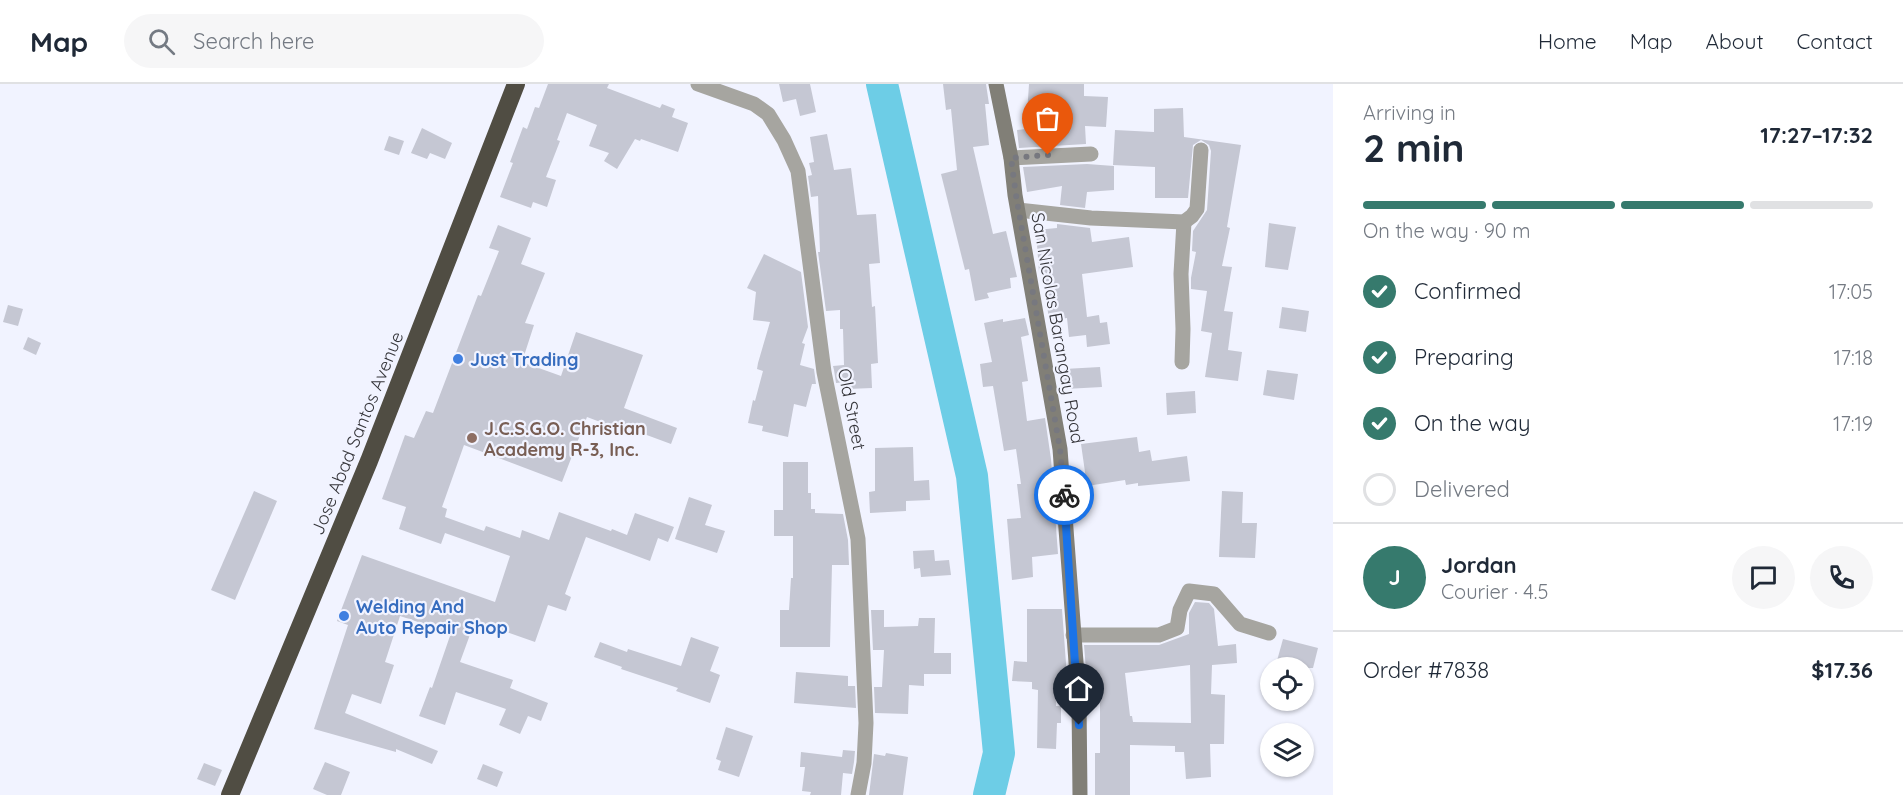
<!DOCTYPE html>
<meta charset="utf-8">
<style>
:root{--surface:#fff;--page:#f6f6f7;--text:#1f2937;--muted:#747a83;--line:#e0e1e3;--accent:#367a6d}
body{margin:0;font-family:Quicksand,sans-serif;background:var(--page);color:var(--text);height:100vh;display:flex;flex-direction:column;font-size:22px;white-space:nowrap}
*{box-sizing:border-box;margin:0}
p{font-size:20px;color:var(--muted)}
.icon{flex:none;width:33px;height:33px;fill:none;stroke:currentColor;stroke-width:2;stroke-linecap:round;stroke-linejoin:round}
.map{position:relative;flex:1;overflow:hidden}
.sheet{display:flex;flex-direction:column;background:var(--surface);width:570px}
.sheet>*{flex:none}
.buttons{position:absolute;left:1260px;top:573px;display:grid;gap:12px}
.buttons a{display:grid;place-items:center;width:54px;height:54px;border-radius:50%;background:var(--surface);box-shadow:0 2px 4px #0004;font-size:30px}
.pin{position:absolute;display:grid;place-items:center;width:51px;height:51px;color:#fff;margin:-62px -26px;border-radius:50% 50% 50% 0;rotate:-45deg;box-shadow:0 0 6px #0007}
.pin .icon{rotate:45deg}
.courier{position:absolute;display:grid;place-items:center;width:60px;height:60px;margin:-30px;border:4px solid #1a73e8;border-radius:50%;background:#fff;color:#222;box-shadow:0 2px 8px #0007}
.summary em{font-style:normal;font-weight:700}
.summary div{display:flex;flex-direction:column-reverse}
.summary{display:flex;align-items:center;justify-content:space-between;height:102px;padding:0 30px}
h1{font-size:39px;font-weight:700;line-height:45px}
.bar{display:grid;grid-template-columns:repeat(4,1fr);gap:9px 6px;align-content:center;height:72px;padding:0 30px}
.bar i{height:8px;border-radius:4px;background:var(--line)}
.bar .current{background:var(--accent)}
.bar p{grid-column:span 4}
.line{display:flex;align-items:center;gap:15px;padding:0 30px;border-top:2px solid var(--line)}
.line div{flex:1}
.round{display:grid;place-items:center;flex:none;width:63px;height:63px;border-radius:32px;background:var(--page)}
ol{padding:0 30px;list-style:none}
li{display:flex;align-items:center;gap:18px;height:66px}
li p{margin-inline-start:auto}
li .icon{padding:6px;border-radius:50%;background:var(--accent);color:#fff;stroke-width:4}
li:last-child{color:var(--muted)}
li i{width:33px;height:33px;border:3px solid var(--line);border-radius:50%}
header{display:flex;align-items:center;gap:36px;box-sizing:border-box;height:84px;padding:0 30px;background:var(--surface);border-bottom:2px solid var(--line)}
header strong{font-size:28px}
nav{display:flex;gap:33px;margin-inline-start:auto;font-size:21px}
.search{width:420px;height:54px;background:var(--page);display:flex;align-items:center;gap:15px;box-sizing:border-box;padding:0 21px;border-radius:33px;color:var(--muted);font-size:22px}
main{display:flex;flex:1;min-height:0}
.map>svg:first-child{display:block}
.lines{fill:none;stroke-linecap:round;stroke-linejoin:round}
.river{stroke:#6dcde6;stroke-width:32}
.building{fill:#c5c7d3;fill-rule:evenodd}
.street{stroke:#a6a5a0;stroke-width:15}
.secondary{stroke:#817f77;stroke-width:15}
.highway{stroke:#504d43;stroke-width:18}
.done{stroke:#77787f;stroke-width:6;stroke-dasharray:0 10.8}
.route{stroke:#1a73e8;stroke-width:8}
.shop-dot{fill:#3f7fe0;stroke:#f1f3ff;stroke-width:2}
.education-dot{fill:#8d6e63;stroke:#f1f3ff;stroke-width:2}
.labels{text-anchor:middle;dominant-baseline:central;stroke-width:4.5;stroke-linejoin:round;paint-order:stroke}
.street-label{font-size:18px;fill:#35353a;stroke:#f1f3ff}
.shop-label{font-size:18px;font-weight:bold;fill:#366cbe;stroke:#f1f3ff;text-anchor:start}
.education-label{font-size:18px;font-weight:bold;fill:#785e54;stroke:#f1f3ff;text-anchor:start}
</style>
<header>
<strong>Map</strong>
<div class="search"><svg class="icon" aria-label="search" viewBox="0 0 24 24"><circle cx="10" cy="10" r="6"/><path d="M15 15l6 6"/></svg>Search here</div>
<nav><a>Home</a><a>Map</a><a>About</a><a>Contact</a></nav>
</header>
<main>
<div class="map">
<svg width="1333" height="711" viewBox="0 0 1333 711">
<rect width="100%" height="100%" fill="#f1f3ff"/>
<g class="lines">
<!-- river -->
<path class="river" d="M 882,0 L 972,392 L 999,669 L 989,711"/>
</g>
<!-- building -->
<g class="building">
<path d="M 548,0 L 609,0 L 607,4 L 660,24 L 662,20 L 675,25 L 672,33 L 688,39 L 678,68 L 641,55 L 640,57 L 635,55 L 617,85 L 604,77 L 609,69 L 589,62 L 597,41 L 567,29 L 557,56 L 560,57 L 546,93 L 556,96 L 547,123 L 533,118 L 531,124 L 500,113 L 513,79 L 510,78 L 523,43 L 527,45 L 535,23 L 539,24 Z"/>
<path d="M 779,0 L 810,0 L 816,28 L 800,32 L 796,15 L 783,18 Z"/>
<path d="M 943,0 L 986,0 L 989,20 L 985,20 L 989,61 L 973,63 L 993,150 L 1006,147 L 1017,193 L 1010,194 L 1011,204 L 987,209 L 989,214 L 975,217 L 969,185 L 965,186 L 941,90 L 957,86 L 951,25 L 946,26 Z"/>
<path d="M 1029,0 L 1084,0 L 1084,12 L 1108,13 L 1106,43 L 1085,42 L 1086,60 L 1019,64 L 1017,46 L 1026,45 Z"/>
<path d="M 1183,24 L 1184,53 L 1241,61 L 1227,143 L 1230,144 L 1222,182 L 1232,183 L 1224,227 L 1233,228 L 1228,266 L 1242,268 L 1238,297 L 1205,293 L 1212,249 L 1201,247 L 1207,207 L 1191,205 L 1191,194 L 1196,168 L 1192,167 L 1193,147 L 1207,126 L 1211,67 L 1209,61 L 1201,56 L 1193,61 L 1188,114 L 1155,114 L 1155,83 L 1113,81 L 1115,46 L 1154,48 L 1154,25 Z"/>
<path d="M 422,44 L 452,59 L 445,75 L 430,69 L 427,75 L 411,69 Z"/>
<path d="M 827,50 L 834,86 L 851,84 L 857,131 L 876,130 L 880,179 L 869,180 L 872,223 L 875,222 L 878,279 L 871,280 L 872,304 L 848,305 L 847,298 L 836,299 L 834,286 L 833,282 L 844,281 L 843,245 L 840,245 L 840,226 L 826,227 L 818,168 L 820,168 L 818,112 L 811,113 L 808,92 L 812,91 L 809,79 L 814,78 L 810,53 Z"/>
<path d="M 389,52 L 404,57 L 399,71 L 384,66 Z"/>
<path d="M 1087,80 L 1114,82 L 1114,106 L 1087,108 L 1085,124 L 1060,121 L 1062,102 L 1027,108 L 1023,83 Z"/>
<path d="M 1269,139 L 1296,143 L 1288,186 L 1265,183 Z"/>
<path d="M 1057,140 L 1090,144 L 1092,158 L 1129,153 L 1133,183 L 1082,190 L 1087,233 L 1099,231 L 1100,239 L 1107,238 L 1110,260 L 1087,263 L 1086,251 L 1069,253 L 1067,234 L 1049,237 L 1045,203 L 1041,188 L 1039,188 L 1036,146 L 1057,144 Z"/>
<path d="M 498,141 L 531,154 L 521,180 L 545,189 L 525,239 L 534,241 L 522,278 L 561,292 L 576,248 L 643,271 L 624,324 L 677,344 L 671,360 L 617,340 L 616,344 L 587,333 L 562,398 L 464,361 L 442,423 L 447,425 L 445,433 L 484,447 L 486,442 L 520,454 L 522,446 L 549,456 L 559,428 L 611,447 L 612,445 L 627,451 L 635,429 L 674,443 L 668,458 L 658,454 L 650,477 L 586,453 L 565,510 L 571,513 L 566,527 L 548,521 L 535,558 L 475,537 L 460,578 L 513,596 L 510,604 L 548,619 L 541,637 L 528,632 L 520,650 L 499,641 L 506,625 L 456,608 L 445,641 L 419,632 L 430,603 L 432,604 L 451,549 L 400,532 L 385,578 L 394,581 L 381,620 L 352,610 L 345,629 L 438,667 L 432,680 L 396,665 L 396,668 L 314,645 L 348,541 L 337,537 L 362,471 L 495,518 L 510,472 L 445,449 L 441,460 L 399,445 L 406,423 L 382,415 L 405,351 L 414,354 L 426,327 L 433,329 L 478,211 L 481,212 L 499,167 L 489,164 Z"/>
<path d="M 764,170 L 801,188 L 808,243 L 802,259 L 805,260 L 800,281 L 814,285 L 816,300 L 812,300 L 806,323 L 794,320 L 788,353 L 762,347 L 763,342 L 748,339 L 753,316 L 755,317 L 763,287 L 757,285 L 758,279 L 770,238 L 753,236 L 756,208 L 747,204 Z"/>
<path d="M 8,221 L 23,225 L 18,242 L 3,238 Z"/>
<path d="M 1282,223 L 1309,227 L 1306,248 L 1279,244 Z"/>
<path d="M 1025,234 L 1029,251 L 1021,253 L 1028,297 L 1022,298 L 1027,337 L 1045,334 L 1051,375 L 1058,470 L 1032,473 L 1033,493 L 1012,496 L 1007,435 L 1021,434 L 1017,400 L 1021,400 L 1016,365 L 1004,367 L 993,302 L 983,303 L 980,280 L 992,278 L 984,239 L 1003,235 L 1003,238 Z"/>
<path d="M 28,253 L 41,259 L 36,271 L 23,265 Z"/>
<path d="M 1100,283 L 1102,303 L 1065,305 L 1064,285 Z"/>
<path d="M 1267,286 L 1298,290 L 1294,316 L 1263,311 Z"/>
<path d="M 1195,307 L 1196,329 L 1167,331 L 1166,309 Z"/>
<path d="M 1137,353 L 1139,368 L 1150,366 L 1152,377 L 1187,372 L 1190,397 L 1138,402 L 1138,399 L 1126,401 L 1125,396 L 1087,402 L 1081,360 Z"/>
<path d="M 913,363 L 914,397 L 929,396 L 930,416 L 906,417 L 906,427 L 870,429 L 869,408 L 875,407 L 875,364 Z"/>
<path d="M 783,378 L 808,378 L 808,409 L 811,409 L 811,425 L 815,425 L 815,429 L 843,430 L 848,456 L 849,481 L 832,481 L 830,563 L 780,563 L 780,526 L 789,526 L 791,494 L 793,494 L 793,452 L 774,452 L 774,426 L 783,426 Z"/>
<path d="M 254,407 L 277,417 L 235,516 L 211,506 Z"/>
<path d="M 1222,407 L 1243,408 L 1242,439 L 1257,439 L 1255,474 L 1219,473 Z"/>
<path d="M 689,413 L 712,421 L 705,441 L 725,447 L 717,469 L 675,455 Z"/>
<path d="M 934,466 L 935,477 L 949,476 L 951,491 L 921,493 L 920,484 L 914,485 L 913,467 Z"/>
<path d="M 1195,518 L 1209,519 L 1214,525 L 1218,562 L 1236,560 L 1237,579 L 1212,581 L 1211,610 L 1225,611 L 1224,660 L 1210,660 L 1211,693 L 1186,695 L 1184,668 L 1175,668 L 1175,662 L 1130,661 L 1130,711 L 1095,711 L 1095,669 L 1100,669 L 1100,615 L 1098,616 L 1095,585 L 1086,586 L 1084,561 L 1159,561 L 1189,550 L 1189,529 ZM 1190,581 L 1191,639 L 1133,638 L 1132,632 L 1130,632 L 1125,589 Z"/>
<path d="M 1027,525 L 1062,525 L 1067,593 L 1057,593 L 1056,622 L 1061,622 L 1061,639 L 1057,639 L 1056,665 L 1037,664 L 1038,606 L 1032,605 L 1032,598 L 1012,597 L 1014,577 L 1027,578 Z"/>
<path d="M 871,526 L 884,526 L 884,543 L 918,542 L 919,534 L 935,534 L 934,569 L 951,569 L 951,590 L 924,590 L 924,602 L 909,601 L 908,630 L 875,629 L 874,603 L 882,603 L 884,566 L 873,566 Z"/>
<path d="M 691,553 L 719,563 L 710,587 L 720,591 L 710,619 L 676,607 L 678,604 L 621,585 L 622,583 L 594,573 L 600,558 L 627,568 L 628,565 L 681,582 Z"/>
<path d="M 1283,555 L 1318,564 L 1313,584 L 1275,584 Z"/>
<path d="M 796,588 L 848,592 L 848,602 L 855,602 L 856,624 L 794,619 Z"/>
<path d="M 726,643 L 753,652 L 739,693 L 718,686 L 721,677 L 716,675 Z"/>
<path d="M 843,666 L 855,667 L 854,678 L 852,690 L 843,689 L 841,711 L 810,711 L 811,708 L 802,707 L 805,683 L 800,683 L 801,668 L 842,673 Z"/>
<path d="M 886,669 L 908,673 L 903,711 L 869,711 L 874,670 L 885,672 Z"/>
<path d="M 325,678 L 350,688 L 341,711 L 327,711 L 313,705 Z"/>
<path d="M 204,679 L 222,686 L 215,702 L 197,695 Z"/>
<path d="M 483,680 L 503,688 L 497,703 L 477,695 Z"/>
</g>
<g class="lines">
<!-- street -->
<g class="street">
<path d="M 698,0 L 754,20 L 768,30 L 784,56 L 798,87 L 824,288 L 858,455 L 866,639 L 864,679 L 858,711"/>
<path d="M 1011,74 L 1091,70"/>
<path d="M 1018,126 L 1091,134 L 1184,138 L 1192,132 L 1197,125 L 1201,66"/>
<path d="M 1182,278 L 1183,245 L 1181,190 L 1184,138"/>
<path d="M 1073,551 L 1159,551 L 1177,544 L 1180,526 L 1189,507 L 1214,510 L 1240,540 L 1269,549"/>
</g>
<!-- secondary -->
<path class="secondary" d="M 996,0 L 1011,74 L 1015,111 L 1060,365 L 1079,618 L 1080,711"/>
<!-- highway -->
<path class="highway" d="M 230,711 L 369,377 L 516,0"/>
</g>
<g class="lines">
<!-- done -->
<path class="done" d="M 1048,71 L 1011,74 L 1016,111 L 1060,365 L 1064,411"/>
<!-- route -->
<path class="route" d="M 1064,411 L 1079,641"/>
</g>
<!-- markers -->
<g class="shop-dot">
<circle cx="458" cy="275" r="6"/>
<circle cx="344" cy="532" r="6"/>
</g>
<circle class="education-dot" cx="472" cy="354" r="6"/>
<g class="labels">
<!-- street labels -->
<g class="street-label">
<text transform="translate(1058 244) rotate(80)">San Nicolas Barangay Road</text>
<text transform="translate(852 325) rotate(79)">Old Street</text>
<text transform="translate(357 349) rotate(-68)">Jose Abad Santos Avenue</text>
</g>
<!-- shop labels -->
<g class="shop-label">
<text x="470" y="275">Just Trading</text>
<text x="356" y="522">Welding And<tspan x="356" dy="21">Auto Repair Shop</tspan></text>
</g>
<!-- education labels -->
<g class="education-label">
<text x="484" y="344">J.C.S.G.O. Christian<tspan x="484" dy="21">Academy R-3, Inc.</tspan></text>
</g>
</g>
</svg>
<div class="buttons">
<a><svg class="icon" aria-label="locate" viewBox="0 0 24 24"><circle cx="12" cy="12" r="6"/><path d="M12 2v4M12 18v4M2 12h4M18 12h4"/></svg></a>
<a><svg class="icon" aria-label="layers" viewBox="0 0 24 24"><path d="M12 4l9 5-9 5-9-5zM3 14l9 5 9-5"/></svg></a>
</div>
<div class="pin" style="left:1048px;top:71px;background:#ea580c"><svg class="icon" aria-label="bag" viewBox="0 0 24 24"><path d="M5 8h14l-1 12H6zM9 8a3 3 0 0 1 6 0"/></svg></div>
<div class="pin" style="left:1079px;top:641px;background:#1f2937"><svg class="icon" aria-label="home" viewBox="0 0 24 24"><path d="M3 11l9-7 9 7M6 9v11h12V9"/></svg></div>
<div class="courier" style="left:1064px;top:411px"><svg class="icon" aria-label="bike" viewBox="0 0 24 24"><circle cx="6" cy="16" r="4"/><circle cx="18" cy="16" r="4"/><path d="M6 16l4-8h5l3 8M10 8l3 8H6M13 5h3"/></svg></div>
</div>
<section class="sheet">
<div class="summary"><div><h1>2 min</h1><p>Arriving in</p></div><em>17:27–17:32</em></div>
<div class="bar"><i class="current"></i><i class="current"></i><i class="current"></i><i></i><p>On the way · 90 m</p></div>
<ol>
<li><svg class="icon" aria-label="check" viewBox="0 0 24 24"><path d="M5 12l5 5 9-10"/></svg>Confirmed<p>17:05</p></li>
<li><svg class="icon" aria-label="check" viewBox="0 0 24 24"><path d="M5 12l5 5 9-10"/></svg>Preparing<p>17:18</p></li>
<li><svg class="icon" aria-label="check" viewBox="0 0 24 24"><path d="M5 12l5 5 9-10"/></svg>On the way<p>17:19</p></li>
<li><i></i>Delivered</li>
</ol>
<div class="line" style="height:108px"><b class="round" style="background:var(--accent);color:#fff">J</b><div><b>Jordan</b><p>Courier · 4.5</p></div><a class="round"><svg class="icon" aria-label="chat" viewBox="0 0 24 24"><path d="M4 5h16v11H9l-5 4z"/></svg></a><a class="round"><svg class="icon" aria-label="phone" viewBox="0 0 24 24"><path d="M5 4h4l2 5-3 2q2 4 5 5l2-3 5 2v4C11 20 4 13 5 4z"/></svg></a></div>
<div class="line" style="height:78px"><div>Order #7838</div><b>$17.36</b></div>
</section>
</main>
